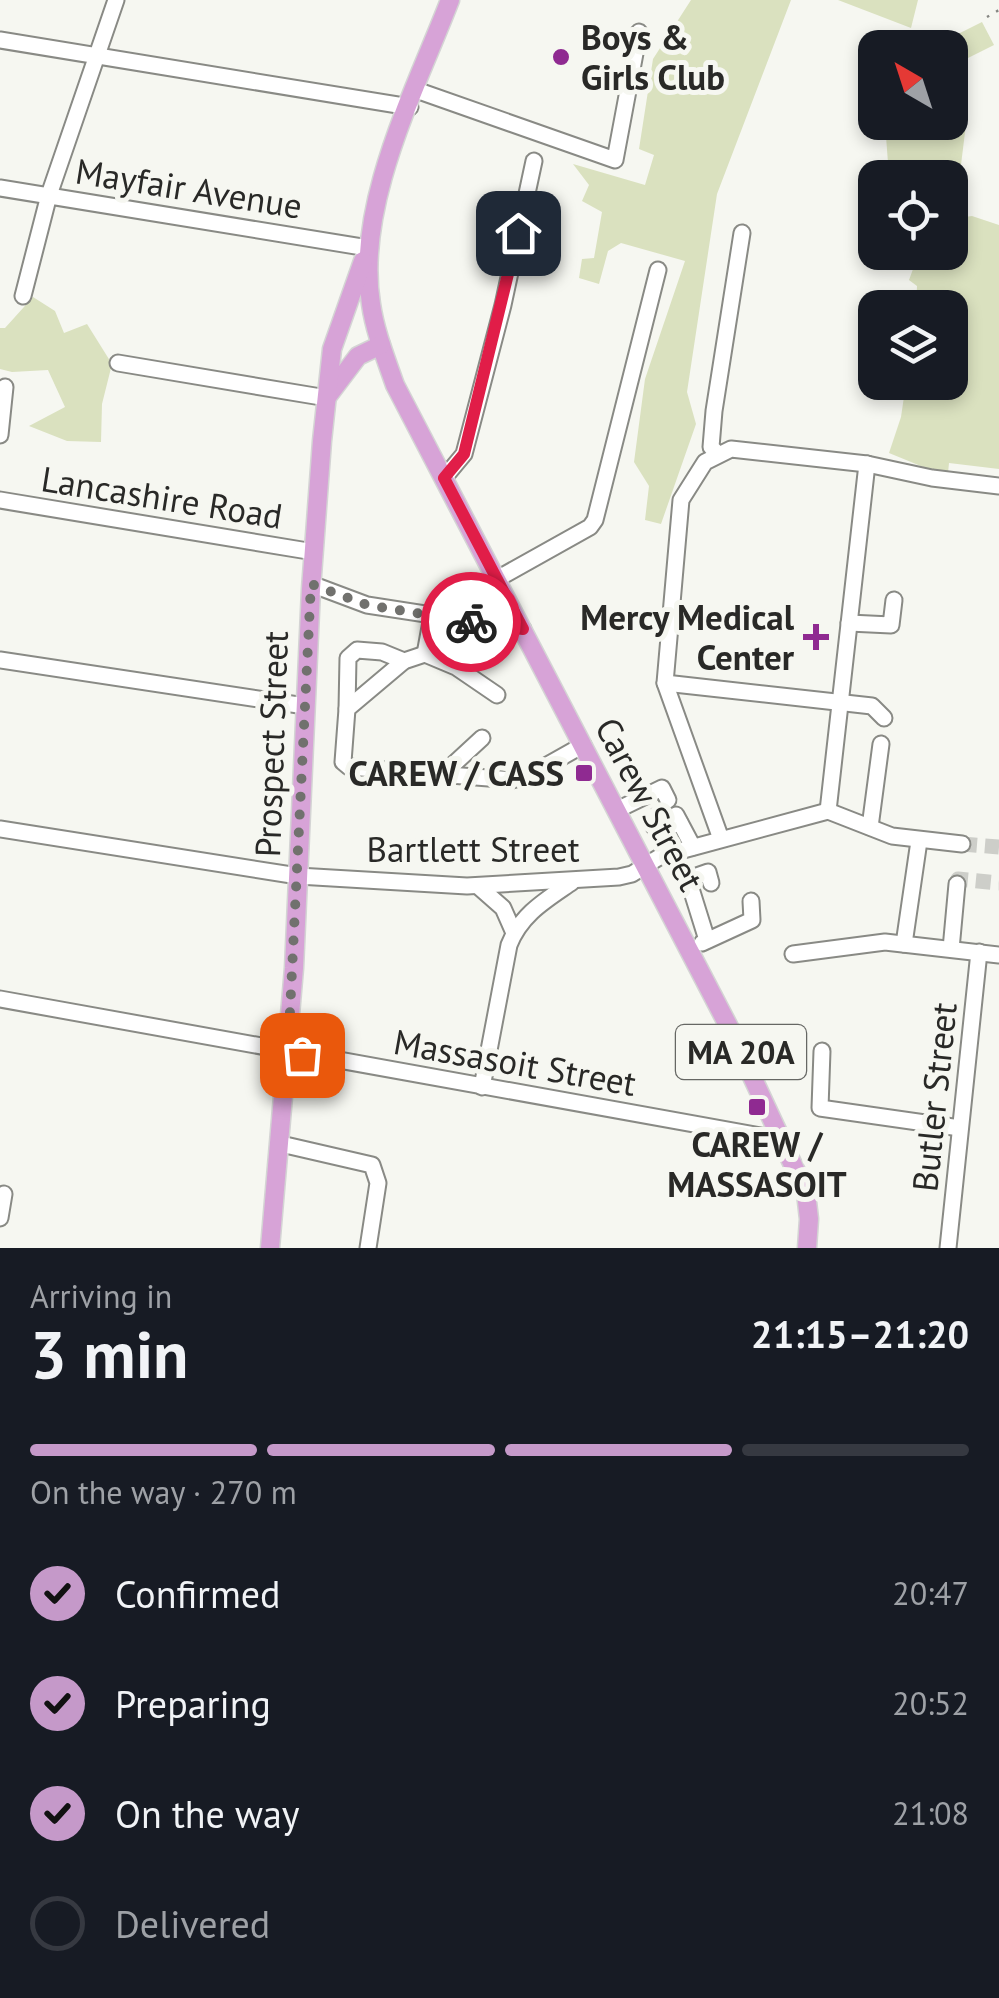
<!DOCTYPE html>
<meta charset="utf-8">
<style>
:root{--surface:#171b24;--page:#20242c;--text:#f1f3f6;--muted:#9ea1a6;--line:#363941;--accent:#c599c9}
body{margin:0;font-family:"PT Sans",sans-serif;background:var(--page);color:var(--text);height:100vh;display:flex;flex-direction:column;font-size:38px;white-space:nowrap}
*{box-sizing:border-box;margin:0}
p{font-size:32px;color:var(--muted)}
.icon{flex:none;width:55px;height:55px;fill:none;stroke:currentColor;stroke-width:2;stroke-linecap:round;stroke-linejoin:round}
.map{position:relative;height:1248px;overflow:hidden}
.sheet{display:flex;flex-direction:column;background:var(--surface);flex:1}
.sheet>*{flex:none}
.needle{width:65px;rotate:321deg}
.tools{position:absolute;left:858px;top:30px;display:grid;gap:20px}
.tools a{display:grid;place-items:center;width:110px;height:110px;border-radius:20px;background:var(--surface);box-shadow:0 5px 15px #0003;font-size:50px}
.pin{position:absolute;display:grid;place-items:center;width:85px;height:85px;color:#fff;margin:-42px;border-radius:20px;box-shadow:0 5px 15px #0006}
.courier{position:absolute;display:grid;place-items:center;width:100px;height:100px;margin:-50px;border:8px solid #e11d48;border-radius:50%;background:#fff;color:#222;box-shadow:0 2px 12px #0007}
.headline em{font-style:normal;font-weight:700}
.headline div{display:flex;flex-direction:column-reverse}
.headline{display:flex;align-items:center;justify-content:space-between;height:170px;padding:0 30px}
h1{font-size:65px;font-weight:700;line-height:75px}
.bar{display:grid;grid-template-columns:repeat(4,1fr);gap:15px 10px;align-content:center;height:120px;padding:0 30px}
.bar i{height:12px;border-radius:8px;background:var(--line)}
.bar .selected{background:var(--accent)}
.bar p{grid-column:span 4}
ol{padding:0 30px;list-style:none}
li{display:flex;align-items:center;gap:30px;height:110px}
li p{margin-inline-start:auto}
li .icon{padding:10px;border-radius:50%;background:var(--accent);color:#111;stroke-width:4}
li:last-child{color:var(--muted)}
li i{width:55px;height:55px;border:5px solid var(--line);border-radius:50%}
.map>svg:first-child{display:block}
.green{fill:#dae1bf}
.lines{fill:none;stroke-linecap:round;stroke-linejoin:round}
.minor-tunnel{stroke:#cdcec9;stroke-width:15;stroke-dasharray:15 8;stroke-linecap:butt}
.minor-casing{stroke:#898a85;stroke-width:19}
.major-casing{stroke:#d4d4d4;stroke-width:21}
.path{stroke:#858682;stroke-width:2.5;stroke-dasharray:2.5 8;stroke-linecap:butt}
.minor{stroke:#fff;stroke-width:15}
.major{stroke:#d7a3d7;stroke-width:18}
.done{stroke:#71716e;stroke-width:10;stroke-dasharray:0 18}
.route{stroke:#e11d48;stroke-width:12}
.poi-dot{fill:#8f2a91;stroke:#f6f7f1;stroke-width:4}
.labels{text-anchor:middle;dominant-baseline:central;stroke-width:10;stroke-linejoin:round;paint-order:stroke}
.shield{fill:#f6f7f1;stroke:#666764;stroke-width:2.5}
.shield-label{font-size:32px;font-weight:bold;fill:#292927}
.poi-label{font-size:35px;font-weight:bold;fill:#292927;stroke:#f6f7f1;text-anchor:end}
.street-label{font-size:35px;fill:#292927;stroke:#f6f7f1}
</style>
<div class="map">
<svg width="999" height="1248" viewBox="0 0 999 1248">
<rect width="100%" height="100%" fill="#f6f7f1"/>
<!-- green -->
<g class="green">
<path d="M 691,0 L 791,0 L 717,194 L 687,392 L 696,424 L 661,524 L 645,520 L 649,486 L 634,462 L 645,379 L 685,261 L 621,243 L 608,251 L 599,284 L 579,278 L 582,259 L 594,258 L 602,212 L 582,201 L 589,185 L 573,164 L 645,185 L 654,155 L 639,149 L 653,59 Z"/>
<path d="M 838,0 L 918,0 L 911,28 Z"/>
<path d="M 982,22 L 994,45 L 962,61 L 950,38 Z"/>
<path d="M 950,95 L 967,116 L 960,173 L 933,178 L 889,176 L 885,123 L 950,122 Z"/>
<path d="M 972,216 L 999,225 L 999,469 L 949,463 L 948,473 L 933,471 L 889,453 L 901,417 L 906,383 L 950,382 L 950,308 L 916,307 L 917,286 L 909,280 L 919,253 L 950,252 L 950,219 Z"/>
<path d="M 33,297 L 55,311 L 64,333 L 87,324 L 112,364 L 102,404 L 101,442 L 67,441 L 29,426 L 65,407 L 48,370 L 12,372 L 0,369 L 0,328 L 5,328 Z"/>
</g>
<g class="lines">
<!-- minor-tunnel -->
<g class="minor-tunnel">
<path d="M 657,805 L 665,820"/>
<path d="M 962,844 L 999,847"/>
<path d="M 957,884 L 958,879 L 999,883"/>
</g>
<defs>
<g id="minor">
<path d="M 0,40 L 410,107"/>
<path d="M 416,90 L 615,160 L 639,32"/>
<path d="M 0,188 L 368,248"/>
<path d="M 23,296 L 49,195 L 116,0"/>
<path d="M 118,363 L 327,398"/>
<path d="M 0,435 L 5,387"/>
<path d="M 717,453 L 711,447 L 714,411 L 742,233"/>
<path d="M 444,478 L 464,454 L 503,305 L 534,161"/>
<path d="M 0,500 L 314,552"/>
<path d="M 497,579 L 590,527 L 595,520 L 658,270"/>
<path d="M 311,584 L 367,605 L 523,629"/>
<path d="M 432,616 L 425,654 L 456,667 L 497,695"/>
<path d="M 849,623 L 891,625 L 894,600"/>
<path d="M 425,654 L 404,661 L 347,709 L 343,762 L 349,767 L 512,780 L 528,776 L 583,745"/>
<path d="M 0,660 L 305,706"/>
<path d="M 665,683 L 872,706 L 884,718"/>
<path d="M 347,709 L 348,658 L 357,650 L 382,652 L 404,661"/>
<path d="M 443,774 L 482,738"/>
<path d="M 617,810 L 662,788 L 668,800"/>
<path d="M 828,811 L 867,464"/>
<path d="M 828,811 L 892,836 L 962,844"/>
<path d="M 676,815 L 693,847"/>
<path d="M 653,825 L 657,831 L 680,823"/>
<path d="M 870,827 L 881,744"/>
<path d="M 0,829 L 298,876 L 467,886 L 619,877 L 632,874 L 661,856 L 828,811"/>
<path d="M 721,839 L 665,683 L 681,500 L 705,462 L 731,449 L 867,464 L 932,478 L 999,486"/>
<path d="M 478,886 L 503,908 L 514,933"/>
<path d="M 707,940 L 688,879 L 708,872 L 711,883"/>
<path d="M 702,943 L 752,920 L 751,901"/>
<path d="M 904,944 L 919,841"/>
<path d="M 951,949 L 957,884"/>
<path d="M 793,954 L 885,942 L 999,955"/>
<path d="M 0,999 L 783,1140"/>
<path d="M 822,1051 L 820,1108 L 960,1128"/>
<path d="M 482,1087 L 509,945 C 521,914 546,900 572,882"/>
<path d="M 281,1144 L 372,1165 L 378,1183 L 368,1248"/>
<path d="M 0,1218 L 4,1194"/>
<path d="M 948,1248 L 979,952"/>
</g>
<g id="major">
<path d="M 450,0 C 415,91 355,205 371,304 C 375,332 386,359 395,385 L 730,1029 L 806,1193 L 809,1219 L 807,1248"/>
<path d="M 327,397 L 358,356 L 381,345"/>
<path d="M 270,1248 L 294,968 L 311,589 L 322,441 L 332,349 L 363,261"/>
</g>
</defs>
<!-- minor casing -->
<use href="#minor" class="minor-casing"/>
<!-- major casing -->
<use href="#major" class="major-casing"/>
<!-- path -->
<path class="path" d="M 987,17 L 999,10"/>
<!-- minor -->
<use href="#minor" class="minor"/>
<!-- major -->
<use href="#major" class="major"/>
</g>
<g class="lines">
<!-- done -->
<path class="done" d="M 302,1055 L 288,1052 L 311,584 L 367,605 L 471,622"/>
<!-- route -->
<path class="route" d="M 471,622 L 523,629 L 444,478 L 464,454 L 518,233"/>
</g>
<!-- markers -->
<g class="poi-dot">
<circle cx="561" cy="57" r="10"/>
<path d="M811 622h10v10h10v10h-10v10h-10v-10h-10v-10h10z"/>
<rect x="574" y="763" width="20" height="20" rx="5"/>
<rect x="747" y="1097" width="20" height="20" rx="5"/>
</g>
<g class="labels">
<!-- shield labels -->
<rect class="shield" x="676" y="1025" width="130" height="54" rx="8"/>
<g class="shield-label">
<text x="741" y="1052">MA 20A</text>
</g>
<!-- poi labels -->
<g class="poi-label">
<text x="581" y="37" text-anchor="start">Boys &amp;<tspan x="581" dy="40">Girls Club</tspan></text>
<text x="794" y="617">Mercy Medical<tspan x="794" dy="40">Center</tspan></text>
<text x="564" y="773">CAREW / CASS</text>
<text x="757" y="1144" text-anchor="middle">CAREW /<tspan x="757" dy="40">MASSASOIT</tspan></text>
</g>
<!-- street labels -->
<g class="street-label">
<text transform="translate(189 188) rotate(9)">Mayfair Avenue</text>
<text transform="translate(162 497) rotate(9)">Lancashire Road</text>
<text transform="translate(271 744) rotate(-88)">Prospect Street</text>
<text transform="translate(650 804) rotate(62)">Carew Street</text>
<text x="473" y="849">Bartlett Street</text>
<text transform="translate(515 1062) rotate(10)">Massasoit Street</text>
<text transform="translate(934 1097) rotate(-84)">Butler Street</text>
</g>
</g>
</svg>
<div class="tools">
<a><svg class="needle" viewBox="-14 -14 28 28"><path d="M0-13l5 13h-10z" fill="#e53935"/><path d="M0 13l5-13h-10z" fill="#9ea1a6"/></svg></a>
<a><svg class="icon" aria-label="locate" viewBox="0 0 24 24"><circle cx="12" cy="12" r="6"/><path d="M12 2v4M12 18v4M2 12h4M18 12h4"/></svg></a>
<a><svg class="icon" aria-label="layers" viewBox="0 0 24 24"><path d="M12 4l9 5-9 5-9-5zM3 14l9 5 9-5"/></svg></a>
</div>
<div class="pin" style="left:302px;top:1055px;background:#ea580c"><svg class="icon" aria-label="bag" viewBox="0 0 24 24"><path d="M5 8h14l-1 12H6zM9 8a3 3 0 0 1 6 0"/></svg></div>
<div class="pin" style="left:518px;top:233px;background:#1f2937"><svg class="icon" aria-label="home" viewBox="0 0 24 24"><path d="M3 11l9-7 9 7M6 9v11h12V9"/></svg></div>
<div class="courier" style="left:471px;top:622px"><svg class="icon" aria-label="bike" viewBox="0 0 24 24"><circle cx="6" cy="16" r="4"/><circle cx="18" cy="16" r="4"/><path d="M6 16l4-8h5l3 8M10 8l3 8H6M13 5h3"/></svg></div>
</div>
<section class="sheet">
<div class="headline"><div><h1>3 min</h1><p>Arriving in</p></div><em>21:15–21:20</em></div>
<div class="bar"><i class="selected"></i><i class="selected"></i><i class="selected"></i><i></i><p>On the way · 270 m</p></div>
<ol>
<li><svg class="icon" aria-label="check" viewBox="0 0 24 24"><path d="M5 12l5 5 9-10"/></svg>Confirmed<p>20:47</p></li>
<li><svg class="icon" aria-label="check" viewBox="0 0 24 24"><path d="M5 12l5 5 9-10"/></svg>Preparing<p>20:52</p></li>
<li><svg class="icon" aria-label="check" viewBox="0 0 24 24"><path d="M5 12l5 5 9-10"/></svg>On the way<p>21:08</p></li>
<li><i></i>Delivered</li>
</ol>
</section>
